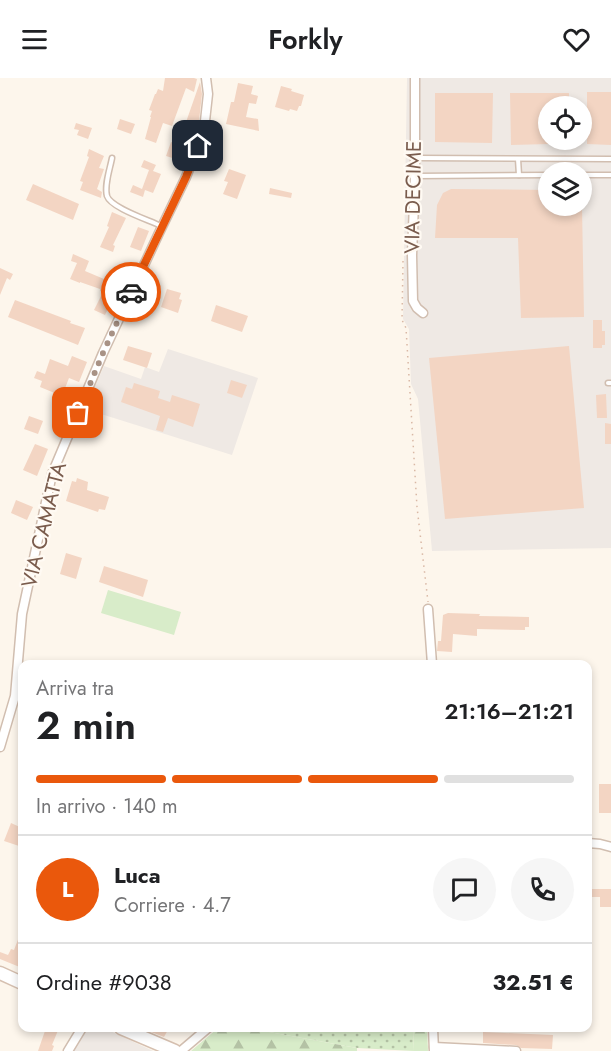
<!DOCTYPE html>
<html lang="it">
<meta charset="utf-8">
<style>
:root{--surface:#fff;--page:#f6f6f6;--text:#202124;--muted:#757577;--line:#e0e0e0;--accent:#ea580c}
body{margin:0;font-family:Jost,sans-serif;background:var(--page);color:var(--text);height:100vh;display:flex;flex-direction:column;font-size:22px;white-space:nowrap}
*{box-sizing:border-box;margin:0}
p{font-size:20px;color:var(--muted)}
.icon{flex:none;width:33px;height:33px;fill:none;stroke:currentColor;stroke-width:2;stroke-linecap:round;stroke-linejoin:round}
.map{position:relative;flex:1;overflow:hidden}
.details{position:absolute;left:18px;top:582px;width:574px;height:372px;display:flex;flex-direction:column;background:var(--surface);border-radius:12px;box-shadow:0 3px 9px #0003}
.details>*{flex:none}
.tools{position:absolute;left:538px;top:18px;display:grid;gap:12px}
.tools a{display:grid;place-items:center;width:54px;height:54px;border-radius:50%;background:var(--surface);box-shadow:0 3px 9px #0003;font-size:30px}
.pin{position:absolute;display:grid;place-items:center;width:51px;height:51px;color:#fff;margin:-26px;border-radius:12px;box-shadow:0 3px 9px #0006}
.courier{position:absolute;display:grid;place-items:center;width:60px;height:60px;margin:-30px;border:4px solid #ea580c;border-radius:50%;background:#fff;color:#222;box-shadow:0 2px 8px #0007}
.head em{font-style:normal;font-weight:600}
.head div{display:flex;flex-direction:column-reverse}
.head{display:flex;align-items:center;justify-content:space-between;height:102px;padding:0 18px}
h1{font-size:39px;font-weight:600;line-height:45px}
.bar{display:grid;grid-template-columns:repeat(4,1fr);gap:9px 6px;align-content:center;height:72px;padding:0 18px}
.bar i{height:8px;border-radius:4px;background:var(--line)}
.bar .selected{background:var(--accent)}
.bar p{grid-column:span 4}
.line{display:flex;align-items:center;gap:15px;padding:0 18px;border-top:2px solid var(--line)}
.line div{flex:1}
.round{display:grid;place-items:center;flex:none;width:63px;height:63px;border-radius:32px;background:var(--page)}
header{display:flex;justify-content:space-between;align-items:center;height:78px;padding:0 18px;background:var(--surface);font-size:27px;font-weight:600}
.map>svg:first-child{display:block}
.industrial{fill:#efe9e4;fill-rule:evenodd}
.grass{fill:url(#grass-dots)}
.forest{fill:url(#forest-firs)}
.green{fill:#d8ecc9}
.building{fill:#f3d5c3}
.lines{fill:none;stroke-linecap:round;stroke-linejoin:round}
.lane-casing{stroke:#d1beb0;stroke-width:7}
.street-casing{stroke:#d1beb0;stroke-width:11}
.secondary-casing{stroke:#d6c0b0;stroke-width:15}
.path{stroke:#d9b8a5;stroke-width:1.5;stroke-dasharray:1.5 4.5;stroke-linecap:butt}
.lane{stroke:#fff;stroke-width:4}
.street{stroke:#fff;stroke-width:8}
.secondary{stroke:#fff;stroke-width:12}
.done{stroke:#a89285;stroke-width:6;stroke-dasharray:0 10.8}
.route{stroke:#ea580c;stroke-width:8}
.labels{text-anchor:middle;dominant-baseline:central;stroke-width:4.5;stroke-linejoin:round;paint-order:stroke}
.street-label{font-size:21px;fill:#7a5c4d;stroke:#fffaf3}
</style>
<header><svg class="icon" aria-label="menu" viewBox="0 0 24 24"><path d="M4 6h16M4 12h16M4 18h16"/></svg>Forkly<svg class="icon" aria-label="heart" viewBox="0 0 24 24"><path d="M12 20l-8-8c-3-5 5-10 8-4 3-6 11-1 8 4z"/></svg></header>
<div class="map">
<svg width="611" height="973" viewBox="0 0 611 973">
<defs>
<pattern id="grass-dots" width="8" height="8" patternUnits="userSpaceOnUse" patternTransform="scale(1.5)"><rect width="8" height="8" fill="#d8ecc9"/><path d="M2 2h.1M6 6h.1" fill="none" stroke="#b4c2a5" stroke-width="1.8" stroke-linecap="round"/></pattern>
<pattern id="forest-firs" width="22" height="20" patternUnits="userSpaceOnUse" patternTransform="scale(1.5)"><rect width="22" height="20" fill="#d8ecc9"/><path d="M5 1l3.5 6h-7zM16 11l3.5 6h-7z" fill="#b4c2a5"/></pattern>
</defs>
<rect width="100%" height="100%" fill="#fdf6ec"/>
<!-- industrial -->
<g class="industrial">
<path d="M 407,0 L 611,0 L 611,470 L 432,473 L 418,321 L 411,306 L 409,251 L 403,241 ZM 549,28 L 582,28 L 582,62 L 549,62 ZM 549,94 L 582,94 L 582,128 L 549,128 Z"/>
<path d="M 168,271 L 258,300 L 232,377 L 85,331 L 104,288 L 141,301 L 145,289 L 159,294 Z"/>
<path d="M 83,950 L 104,950 L 153,973 L 70,973 Z"/>
</g>
<!-- grass -->
<path class="grass" d="M 253,950 L 413,950 L 414,973 L 357,970 L 252,951 Z"/>
<!-- forest -->
<g class="forest">
<path d="M 218,950 L 253,950 L 253,951 L 357,970 L 357,973 L 191,973 Z"/>
<path d="M 413,950 L 427,950 L 428,973 L 414,973 Z"/>
</g>
<!-- green -->
<path class="green" d="M 108,512 L 181,534 L 174,557 L 101,535 Z"/>
<!-- building -->
<g class="building">
<path d="M 165,0 L 194,0 L 197,1 L 194,14 L 186,10 L 172,48 L 163,45 L 156,65 L 145,61 L 151,39 L 150,39 L 152,33 L 149,32 L 155,16 L 156,16 L 158,11 L 163,13 Z"/>
<path d="M 200,4 L 202,16 L 199,43 L 191,65 L 186,63 L 179,82 L 166,78 L 171,64 L 178,67 Z"/>
<path d="M 238,5 L 253,8 L 251,16 L 258,18 L 256,26 L 249,25 L 246,39 L 258,41 L 259,53 L 226,46 L 231,24 L 234,24 Z"/>
<path d="M 281,8 L 292,11 L 291,13 L 304,17 L 301,28 L 299,28 L 297,33 L 290,31 L 289,33 L 275,29 Z"/>
<path d="M 587,14 L 611,14 L 611,67 L 587,66 Z"/>
<path d="M 435,15 L 493,15 L 492,65 L 435,64 Z"/>
<path d="M 510,15 L 569,15 L 569,28 L 549,28 L 549,66 L 511,67 Z"/>
<path d="M 120,41 L 135,46 L 131,56 L 117,51 Z"/>
<path d="M 76,45 L 92,50 L 88,61 L 77,57 L 79,52 L 74,51 Z"/>
<path d="M 89,71 L 104,78 L 99,90 L 104,91 L 97,111 L 102,114 L 101,120 L 80,112 L 83,104 L 80,103 L 89,79 L 87,78 Z"/>
<path d="M 144,82 L 156,87 L 153,93 L 161,96 L 153,115 L 145,112 L 143,119 L 130,114 L 133,107 L 142,111 L 149,92 L 141,89 Z"/>
<path d="M 229,91 L 246,97 L 237,121 L 223,116 L 228,104 L 224,103 Z"/>
<path d="M 33,106 L 79,126 L 73,142 L 26,122 Z"/>
<path d="M 270,110 L 292,115 L 291,120 L 269,116 Z"/>
<path d="M 451,111 L 549,112 L 549,128 L 582,128 L 584,239 L 521,240 L 518,160 L 435,160 L 437,127 L 443,115 Z"/>
<path d="M 112,134 L 126,140 L 113,167 L 115,168 L 113,174 L 100,169 L 109,149 L 107,148 Z"/>
<path d="M 138,149 L 149,153 L 141,173 L 130,169 Z"/>
<path d="M 73,176 L 89,183 L 85,193 L 104,201 L 105,198 L 123,205 L 117,219 L 114,218 L 105,237 L 94,232 L 103,214 L 100,213 L 100,211 L 80,204 L 80,205 L 70,201 L 77,185 L 71,183 Z"/>
<path d="M 0,190 L 13,196 L 10,202 L 7,200 L 0,217 Z"/>
<path d="M 167,211 L 181,215 L 179,221 L 182,222 L 178,235 L 161,229 Z"/>
<path d="M 15,222 L 71,243 L 70,245 L 85,250 L 78,267 L 8,239 Z"/>
<path d="M 216,227 L 248,238 L 242,254 L 211,243 Z"/>
<path d="M 593,242 L 602,242 L 602,253 L 605,253 L 605,267 L 602,267 L 602,270 L 593,270 Z"/>
<path d="M 128,268 L 152,275 L 147,290 L 123,282 Z"/>
<path d="M 569,268 L 584,430 L 445,441 L 429,280 Z"/>
<path d="M 72,278 L 87,284 L 79,304 L 69,300 L 62,318 L 40,309 L 42,303 L 34,300 L 37,293 L 45,296 L 50,281 L 68,288 Z"/>
<path d="M 231,302 L 247,307 L 242,320 L 227,315 Z"/>
<path d="M 134,305 L 160,313 L 158,320 L 170,324 L 172,317 L 200,326 L 193,349 L 168,340 L 163,354 L 156,352 L 160,338 L 121,324 L 126,309 L 132,311 Z"/>
<path d="M 606,316 L 607,340 L 597,340 L 596,317 Z"/>
<path d="M 29,338 L 43,343 L 38,356 L 24,351 Z"/>
<path d="M 605,345 L 611,346 L 611,366 L 605,366 Z"/>
<path d="M 35,366 L 48,371 L 37,398 L 23,392 Z"/>
<path d="M 77,400 L 88,404 L 87,412 L 109,419 L 105,432 L 99,431 L 98,434 L 66,423 L 72,403 L 76,404 Z"/>
<path d="M 16,422 L 33,429 L 27,442 L 11,435 Z"/>
<path d="M 66,475 L 82,480 L 76,501 L 60,496 Z"/>
<path d="M 104,488 L 148,502 L 143,519 L 99,504 Z"/>
<path d="M 448,535 L 480,536 L 479,538 L 529,539 L 529,549 L 525,549 L 525,552 L 477,551 L 477,558 L 453,556 L 452,574 L 437,573 L 438,563 L 441,563 L 443,537 Z"/>
<rect x="599" y="706" width="12" height="29"/>
<path d="M 11,745 L 22,750 L 22,769 L 4,763 Z"/>
<path d="M 592,811 L 611,811 L 611,829 L 600,829 L 600,819 L 592,819 Z"/>
<path d="M 22,851 L 22,890 L 0,881 L 0,874 L 8,877 L 11,871 L 14,872 Z"/>
<path d="M 46,950 L 59,950 L 52,967 L 54,968 L 52,973 L 38,973 Z"/>
<path d="M 141,950 L 169,950 L 164,959 Z"/>
<path d="M 483,954 L 553,957 L 552,971 L 521,970 L 516,967 L 483,965 Z"/>
</g>
<g class="lines">
<defs>
<g id="lane">
<path d="M 112,80 C 110,91 104,107 107,118 C 111,130 149,142 161,148"/>
<path d="M 417,80 L 611,81"/>
<path d="M 518,81 L 519,97"/>
<path d="M 582,97 L 611,97"/>
<path d="M 416,98 L 549,97"/>
<path d="M 608,305 L 611,305"/>
</g>
<g id="street">
<path d="M 415,0 L 415,98 L 412,177 L 413,223 L 417,230 L 423,235"/>
<path d="M 428,531 L 432,586"/>
<path d="M 0,669 L 15,618 L 22,536 L 52,396 L 103,275 L 159,155 L 186,99 L 204,52 L 208,16 L 206,0"/>
<path d="M 588,765 L 600,766 L 611,769"/>
<path d="M 433,950 L 434,973"/>
<path d="M 434,969 L 516,973"/>
<path d="M 68,973 L 82,950"/>
<path d="M 181,973 L 208,950"/>
</g>
<g id="secondary">
<path d="M 0,895 L 22,905"/>
<path d="M 121,950 L 175,973"/>
</g>
</defs>
<!-- lane casing -->
<use href="#lane" class="lane-casing"/>
<!-- street casing -->
<use href="#street" class="street-casing"/>
<!-- secondary casing -->
<use href="#secondary" class="secondary-casing"/>
<!-- path -->
<path class="path" d="M 403,183 L 402,242 L 406,250 L 417,429 L 428,524"/>
<!-- lane -->
<use href="#lane" class="lane"/>
<!-- street -->
<use href="#street" class="street"/>
<!-- secondary -->
<use href="#secondary" class="secondary"/>
</g>
<g class="lines">
<!-- done -->
<path class="done" d="M 78,335 L 103,275 L 131,214"/>
<!-- route -->
<path class="route" d="M 131,214 L 186,99 L 198,68"/>
</g>
<g class="labels">
<!-- street labels -->
<g class="street-label">
<text transform="translate(413 119) rotate(-89)">VIA DECIME</text>
<text transform="translate(44 447) rotate(-76)">VIA CAMATTA</text>
</g>
</g>
</svg>
<div class="tools">
<a><svg class="icon" aria-label="locate" viewBox="0 0 24 24"><circle cx="12" cy="12" r="6"/><path d="M12 2v4M12 18v4M2 12h4M18 12h4"/></svg></a>
<a><svg class="icon" aria-label="layers" viewBox="0 0 24 24"><path d="M12 4l9 5-9 5-9-5zM3 14l9 5 9-5"/></svg></a>
</div>
<div class="pin" style="left:78px;top:335px;background:#ea580c"><svg class="icon" aria-label="bag" viewBox="0 0 24 24"><path d="M5 8h14l-1 12H6zM9 8a3 3 0 0 1 6 0"/></svg></div>
<div class="pin" style="left:198px;top:68px;background:#1f2937"><svg class="icon" aria-label="home" viewBox="0 0 24 24"><path d="M3 11l9-7 9 7M6 9v11h12V9"/></svg></div>
<div class="courier" style="left:131px;top:214px"><svg class="icon" aria-label="car" viewBox="0 0 24 24"><path d="M5 17H2v-5l4-1 3-4h7l3 4 3 1v5h-3M9 17h6M6 11h13"/><circle cx="7" cy="17" r="2"/><circle cx="17" cy="17" r="2"/></svg></div>
<section class="details">
<div class="head"><div><h1>2 min</h1><p>Arriva tra</p></div><em>21:16–21:21</em></div>
<div class="bar"><i class="selected"></i><i class="selected"></i><i class="selected"></i><i></i><p>In arrivo · 140 m</p></div>
<div class="line" style="height:108px"><b class="round" style="background:var(--accent);color:#fff">L</b><div><b>Luca</b><p>Corriere · 4.7</p></div><a class="round"><svg class="icon" aria-label="chat" viewBox="0 0 24 24"><path d="M4 5h16v11H9l-5 4z"/></svg></a><a class="round"><svg class="icon" aria-label="phone" viewBox="0 0 24 24"><path d="M5 4h4l2 5-3 2q2 4 5 5l2-3 5 2v4C11 20 4 13 5 4z"/></svg></a></div>
<div class="line" style="height:78px"><div>Ordine #9038</div><b>32.51 €</b></div>
</section>
</div>
